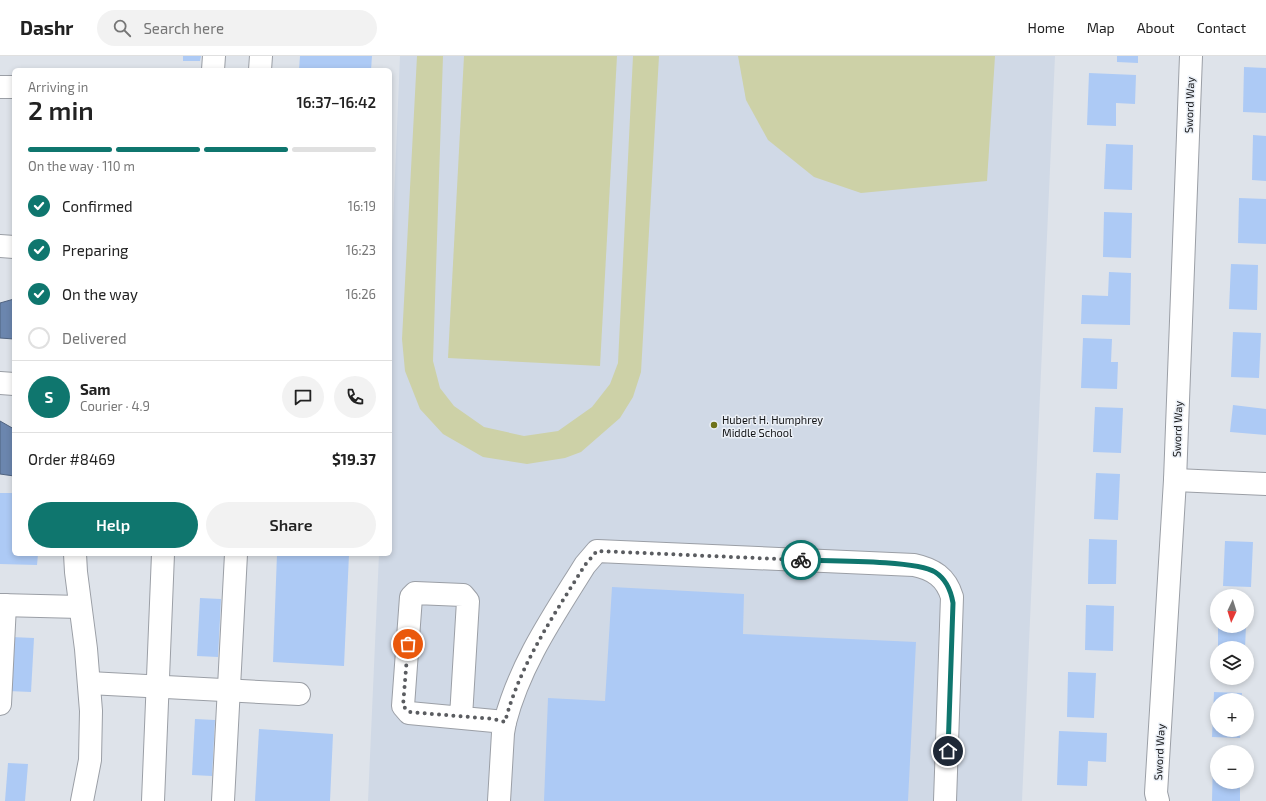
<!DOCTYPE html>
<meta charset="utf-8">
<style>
:root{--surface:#fff;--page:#f2f2f2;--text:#222;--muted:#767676;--line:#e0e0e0;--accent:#0f766e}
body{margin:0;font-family:"Exo 2",sans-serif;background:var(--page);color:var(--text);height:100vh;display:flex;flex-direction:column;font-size:15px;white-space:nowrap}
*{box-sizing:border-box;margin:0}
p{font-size:13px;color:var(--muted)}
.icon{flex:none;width:22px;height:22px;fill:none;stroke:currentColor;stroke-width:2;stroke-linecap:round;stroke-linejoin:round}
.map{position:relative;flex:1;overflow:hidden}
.drawer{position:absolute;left:12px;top:12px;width:380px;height:488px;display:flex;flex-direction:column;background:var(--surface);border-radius:6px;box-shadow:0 2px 6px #0003}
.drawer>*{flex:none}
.needle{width:26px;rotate:184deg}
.tools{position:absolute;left:1210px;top:533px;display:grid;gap:8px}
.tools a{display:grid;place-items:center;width:44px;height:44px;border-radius:50%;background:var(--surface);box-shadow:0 2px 6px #0003;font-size:20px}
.pin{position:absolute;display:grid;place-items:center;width:34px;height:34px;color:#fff;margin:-17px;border:2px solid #fff;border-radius:50%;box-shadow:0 1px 4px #0007}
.courier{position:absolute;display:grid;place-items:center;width:40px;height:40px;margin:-20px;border:3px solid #0f766e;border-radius:50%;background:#fff;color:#222;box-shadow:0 1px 5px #0007}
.headline em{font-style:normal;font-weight:600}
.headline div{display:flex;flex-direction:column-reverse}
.headline{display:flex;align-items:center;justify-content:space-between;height:68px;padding:0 16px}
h1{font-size:26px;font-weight:600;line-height:30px}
.bar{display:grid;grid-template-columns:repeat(4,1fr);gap:6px 4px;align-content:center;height:48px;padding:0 16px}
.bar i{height:5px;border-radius:3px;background:var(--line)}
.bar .current{background:var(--accent)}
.bar p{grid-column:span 4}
.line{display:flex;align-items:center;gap:10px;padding:0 16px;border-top:1px solid var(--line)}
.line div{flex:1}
.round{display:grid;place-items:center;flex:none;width:42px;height:42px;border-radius:21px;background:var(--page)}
ol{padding:0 16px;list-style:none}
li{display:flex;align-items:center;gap:12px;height:44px}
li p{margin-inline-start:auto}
li .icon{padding:4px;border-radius:50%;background:var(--accent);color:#fff;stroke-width:4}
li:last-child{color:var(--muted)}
li i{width:22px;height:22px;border:2px solid var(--line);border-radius:50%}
.primary-button{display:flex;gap:8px;margin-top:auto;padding:8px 16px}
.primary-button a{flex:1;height:46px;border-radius:24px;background:var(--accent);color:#fff;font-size:16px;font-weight:600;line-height:46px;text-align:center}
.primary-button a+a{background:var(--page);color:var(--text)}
header{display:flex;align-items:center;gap:24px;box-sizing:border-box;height:56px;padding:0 20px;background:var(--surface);border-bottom:1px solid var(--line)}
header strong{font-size:19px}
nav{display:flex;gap:22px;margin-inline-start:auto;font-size:14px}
.search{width:280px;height:36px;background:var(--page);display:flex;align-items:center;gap:10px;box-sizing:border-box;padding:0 14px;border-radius:22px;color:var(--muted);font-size:15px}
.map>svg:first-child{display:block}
.built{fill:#d0d9e6}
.green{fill:#cdd1a7}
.water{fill:#6b86ae;stroke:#516480}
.building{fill:#adcaf5}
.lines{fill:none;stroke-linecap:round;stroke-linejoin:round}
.minor-casing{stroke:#9b9fa6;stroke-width:24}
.minor{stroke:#fff;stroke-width:22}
.done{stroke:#5a5c60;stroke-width:4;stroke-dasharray:0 7.2}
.route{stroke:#0f766e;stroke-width:5}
.poi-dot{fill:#6e7219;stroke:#ebf0f7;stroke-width:1.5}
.labels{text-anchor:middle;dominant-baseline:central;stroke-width:3;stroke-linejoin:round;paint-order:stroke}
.street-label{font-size:11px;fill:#131416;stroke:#ebf0f7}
.poi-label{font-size:11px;fill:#131416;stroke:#ebf0f7;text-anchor:start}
</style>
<header>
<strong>Dashr</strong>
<div class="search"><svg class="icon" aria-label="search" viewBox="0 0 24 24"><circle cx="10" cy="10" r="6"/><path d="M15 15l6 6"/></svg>Search here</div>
<nav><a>Home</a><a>Map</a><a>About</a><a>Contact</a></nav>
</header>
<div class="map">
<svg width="1266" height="745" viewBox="0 0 1266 745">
<rect width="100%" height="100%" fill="#dee3ea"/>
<!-- built -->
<path class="built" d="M 400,0 L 1055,0 L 1022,745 L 368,745 L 379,498 L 390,498 L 390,239 Z"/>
<!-- green -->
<g class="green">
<path d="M 417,0 L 443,0 L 433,305 L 440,332 L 454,350 L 484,371 L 524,380 L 558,375 L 592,351 L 610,328 L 618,307 L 633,0 L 659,0 L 641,316 L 633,341 L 620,362 L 581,396 L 565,402 L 527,408 L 483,401 L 443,378 L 420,353 L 405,315 L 402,283 Z"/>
<path d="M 464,0 L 617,0 L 600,310 L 448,302 Z"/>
<path d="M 738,0 L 995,0 L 987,125 L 861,137 L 814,121 L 768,84 L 746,44 Z"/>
</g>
<!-- water -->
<g class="water">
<path d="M 14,243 L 14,283 L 0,282 L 0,247 Z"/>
<path d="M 0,365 L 14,373 L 14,420 L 0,418 Z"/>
</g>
<!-- building -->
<g class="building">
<path d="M 183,0 L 201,0 L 200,5 L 183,5 Z"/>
<path d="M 300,0 L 372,0 L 371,14 L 299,14 Z"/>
<path d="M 1117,0 L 1138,0 L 1138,7 L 1117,6 Z"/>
<path d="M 1244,11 L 1266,12 L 1266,57 L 1243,56 Z"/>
<path d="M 1089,17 L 1136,19 L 1135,48 L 1116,47 L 1116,70 L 1087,69 Z"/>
<path d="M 1253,79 L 1266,80 L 1266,125 L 1252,124 Z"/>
<path d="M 1106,88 L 1133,89 L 1132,134 L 1104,133 Z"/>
<path d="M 1239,142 L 1266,143 L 1266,188 L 1238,187 Z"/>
<path d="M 1104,156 L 1132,157 L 1131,202 L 1103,201 Z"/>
<path d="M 1231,208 L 1258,209 L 1257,254 L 1229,253 Z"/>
<path d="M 1109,216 L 1131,217 L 1130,269 L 1081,268 L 1082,239 L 1108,240 Z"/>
<path d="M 1233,276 L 1261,277 L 1259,322 L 1231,321 Z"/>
<path d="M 1083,282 L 1112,283 L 1111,306 L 1118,306 L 1117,333 L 1081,332 Z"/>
<path d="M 1233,349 L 1266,353 L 1266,379 L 1230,376 Z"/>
<path d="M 1095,351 L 1123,352 L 1121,397 L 1093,396 Z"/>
<path d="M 1096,417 L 1120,418 L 1118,464 L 1094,463 Z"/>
<path d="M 0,437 L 14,437 L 14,498 L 38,498 L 37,509 L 0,508 Z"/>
<path d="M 1089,483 L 1117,484 L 1116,528 L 1088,528 Z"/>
<path d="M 1225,485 L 1253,486 L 1251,531 L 1223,530 Z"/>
<path d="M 277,498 L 349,498 L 344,610 L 273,606 Z"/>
<path d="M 612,531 L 744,538 L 743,578 L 916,586 L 908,745 L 544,745 L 548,642 L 605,645 Z"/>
<path d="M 200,542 L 221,543 L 218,601 L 197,600 Z"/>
<path d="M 1086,549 L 1114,550 L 1113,595 L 1085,594 Z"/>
<path d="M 1218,570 L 1246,570 L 1245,592 L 1218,592 Z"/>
<path d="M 11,581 L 34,582 L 31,636 L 8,635 Z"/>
<path d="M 1068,616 L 1096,617 L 1094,662 L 1067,661 Z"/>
<path d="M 1214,636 L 1242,637 L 1241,644 L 1217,644 L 1217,674 L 1241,674 L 1240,682 L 1212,681 Z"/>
<path d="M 195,663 L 215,664 L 212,720 L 192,719 Z"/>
<path d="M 259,673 L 333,678 L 330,745 L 255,745 Z"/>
<path d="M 1059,675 L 1107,677 L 1106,706 L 1088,705 L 1087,730 L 1057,729 Z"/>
<path d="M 1213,702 L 1217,702 L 1217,726 L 1240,726 L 1240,745 L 1212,745 Z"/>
<path d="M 8,707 L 28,708 L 25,745 L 5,745 Z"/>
</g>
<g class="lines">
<defs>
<g id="minor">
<path d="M 213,14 L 214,0"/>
<path d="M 260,14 L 261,0"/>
<path d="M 0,31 L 14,31"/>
<path d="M 0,190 L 14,191"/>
<path d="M 0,327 L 14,328"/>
<path d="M 1175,424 L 1266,428"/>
<path d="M 75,498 L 76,516 L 86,593 L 91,655 L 90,704 L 82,745"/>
<path d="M 0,549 L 80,551"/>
<path d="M 89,627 L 299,638"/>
<path d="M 0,648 L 5,549"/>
<path d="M 461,661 L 468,545 L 463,539 L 415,537 L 411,541 L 403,650 L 409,657 L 505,666 L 503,677 L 499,745"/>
<path d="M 505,666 C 520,608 554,559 585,509 L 597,495 L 914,509 C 933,513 946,521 952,541 L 945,745"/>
<path d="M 153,745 L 163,498"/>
<path d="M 223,745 L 236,498"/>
<path d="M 1158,745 L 1156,737 L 1175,424 L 1191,0"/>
</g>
</defs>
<!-- minor casing -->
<use href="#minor" class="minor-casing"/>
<!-- minor -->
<use href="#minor" class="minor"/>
</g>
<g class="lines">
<!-- done -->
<path class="done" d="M 408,588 L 403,650 L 409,656 L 494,663 L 505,666 C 520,608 554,559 585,509 L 597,495 L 801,504"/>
<!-- route -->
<path class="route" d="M 801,504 C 828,505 916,504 935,516 C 946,523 951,535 953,547 L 948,695"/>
</g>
<!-- markers -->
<circle class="poi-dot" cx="714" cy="369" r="4"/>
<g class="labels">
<!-- street labels -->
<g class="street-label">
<text transform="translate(1189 49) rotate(-88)">Sword Way</text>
<text transform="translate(1177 373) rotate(-88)">Sword Way</text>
<text transform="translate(1159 696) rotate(-87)">Sword Way</text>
</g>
<!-- poi labels -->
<g class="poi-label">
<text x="722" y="363">Hubert H. Humphrey<tspan x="722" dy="13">Middle School</tspan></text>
</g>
</g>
</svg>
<div class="tools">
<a><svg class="needle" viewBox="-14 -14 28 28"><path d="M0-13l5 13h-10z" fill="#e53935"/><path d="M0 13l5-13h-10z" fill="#767676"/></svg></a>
<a><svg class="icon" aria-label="layers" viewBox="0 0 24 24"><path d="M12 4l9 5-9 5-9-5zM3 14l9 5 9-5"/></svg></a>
<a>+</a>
<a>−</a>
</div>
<div class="pin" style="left:408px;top:588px;background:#ea580c"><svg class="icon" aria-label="bag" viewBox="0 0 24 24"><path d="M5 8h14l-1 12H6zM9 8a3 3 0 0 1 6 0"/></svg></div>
<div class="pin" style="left:948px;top:695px;background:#1f2937"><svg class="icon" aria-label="home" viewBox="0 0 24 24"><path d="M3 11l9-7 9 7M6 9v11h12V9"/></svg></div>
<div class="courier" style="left:801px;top:504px"><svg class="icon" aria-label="bike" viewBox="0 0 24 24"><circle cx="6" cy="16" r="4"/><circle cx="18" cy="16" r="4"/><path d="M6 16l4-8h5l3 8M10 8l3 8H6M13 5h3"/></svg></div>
<section class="drawer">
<div class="headline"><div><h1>2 min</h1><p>Arriving in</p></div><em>16:37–16:42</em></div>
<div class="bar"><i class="current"></i><i class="current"></i><i class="current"></i><i></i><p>On the way · 110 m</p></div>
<ol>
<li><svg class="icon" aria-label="check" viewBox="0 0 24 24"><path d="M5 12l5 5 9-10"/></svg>Confirmed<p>16:19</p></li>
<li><svg class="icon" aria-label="check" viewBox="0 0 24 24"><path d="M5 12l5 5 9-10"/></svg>Preparing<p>16:23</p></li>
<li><svg class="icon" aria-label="check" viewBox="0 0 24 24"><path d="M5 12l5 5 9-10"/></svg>On the way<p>16:26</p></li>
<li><i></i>Delivered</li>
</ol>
<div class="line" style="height:72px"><b class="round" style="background:var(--accent);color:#fff">S</b><div><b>Sam</b><p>Courier · 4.9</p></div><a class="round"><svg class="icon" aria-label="chat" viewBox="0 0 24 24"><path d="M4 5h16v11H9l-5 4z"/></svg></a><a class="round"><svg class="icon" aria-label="phone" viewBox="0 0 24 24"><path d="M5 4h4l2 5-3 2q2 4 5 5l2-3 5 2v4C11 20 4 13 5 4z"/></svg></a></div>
<div class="line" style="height:52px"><div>Order #8469</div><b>$19.37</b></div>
<div class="primary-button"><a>Help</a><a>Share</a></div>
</section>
</div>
